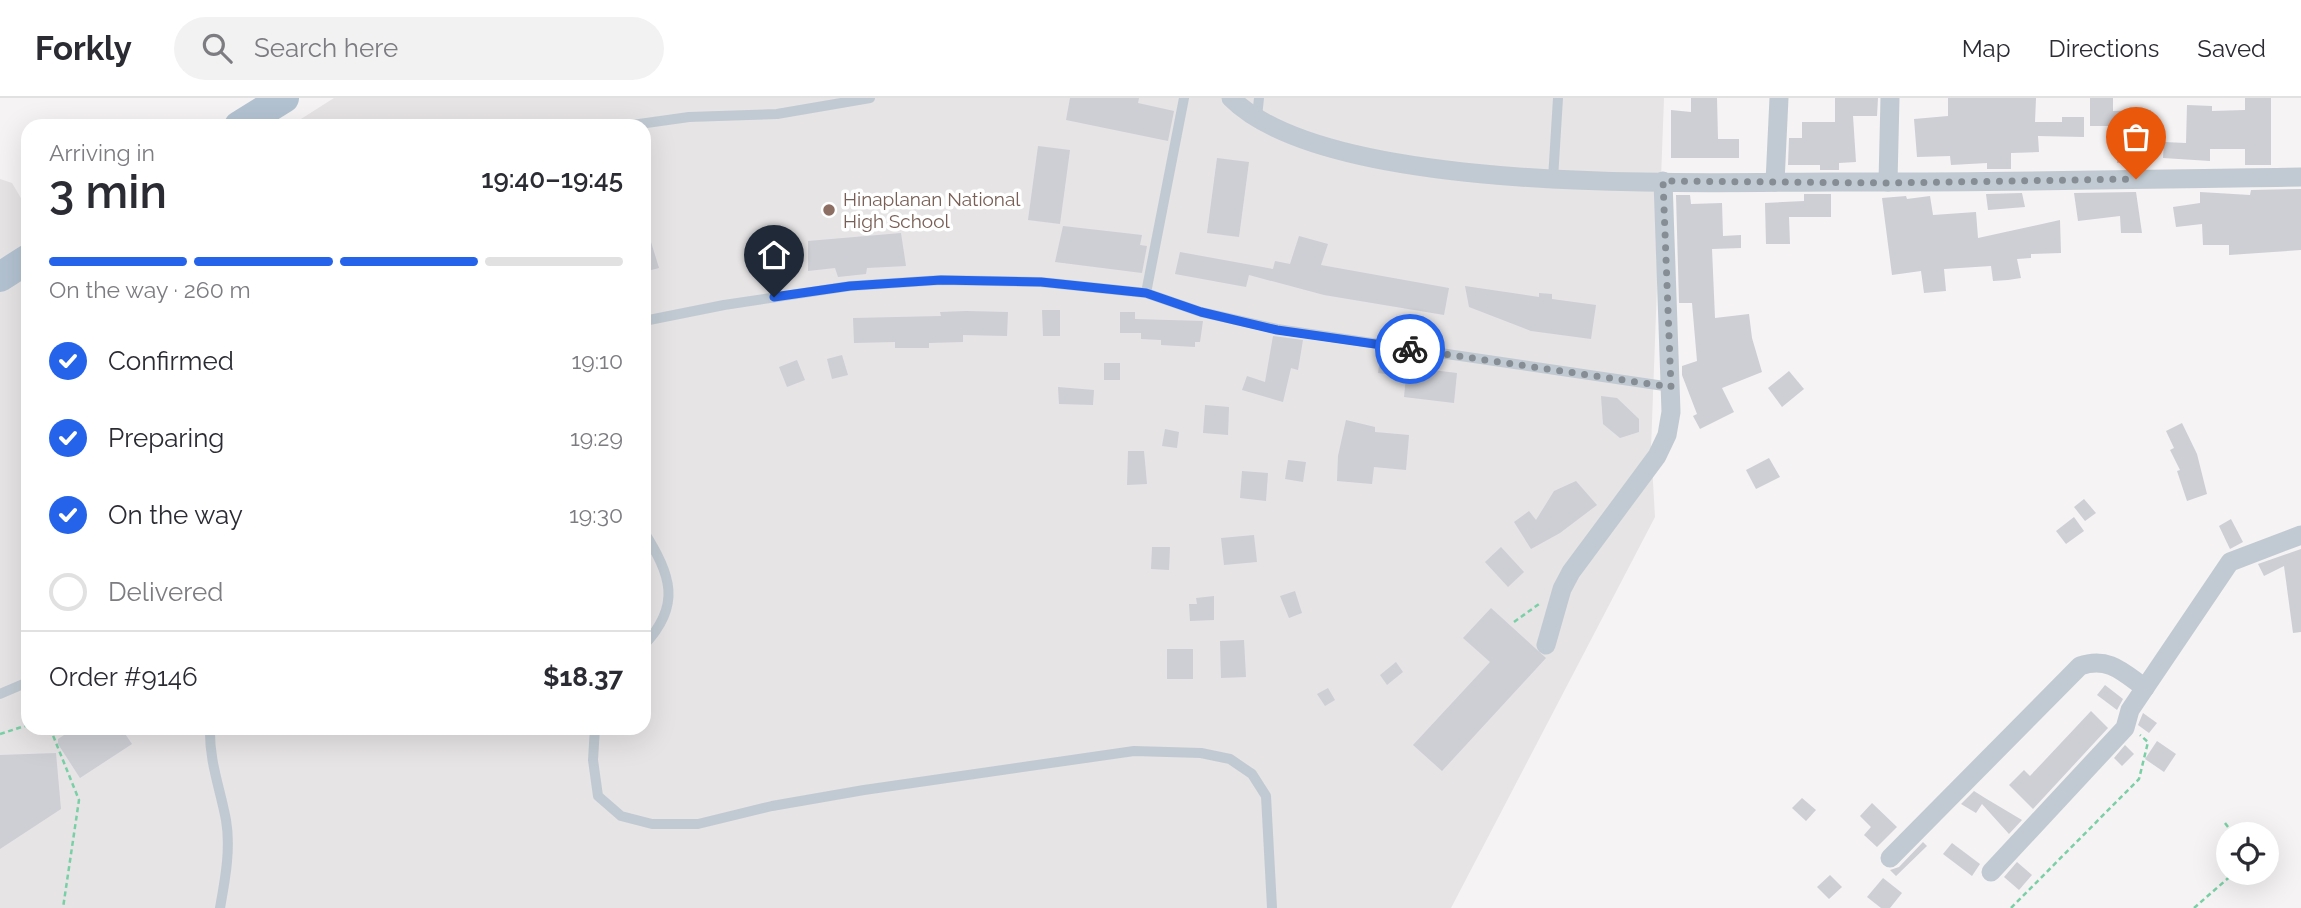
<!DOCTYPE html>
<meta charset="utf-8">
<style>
:root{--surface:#fff;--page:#f2f2f3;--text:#2b2b33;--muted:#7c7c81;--line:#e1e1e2;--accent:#2563eb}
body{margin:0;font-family:Raleway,sans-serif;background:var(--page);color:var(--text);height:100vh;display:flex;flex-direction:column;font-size:26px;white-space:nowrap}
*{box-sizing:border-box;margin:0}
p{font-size:23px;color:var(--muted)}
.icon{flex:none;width:38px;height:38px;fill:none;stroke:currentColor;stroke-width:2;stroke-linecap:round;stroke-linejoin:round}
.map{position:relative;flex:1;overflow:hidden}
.drawer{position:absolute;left:21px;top:21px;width:630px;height:616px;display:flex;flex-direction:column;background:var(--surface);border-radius:21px;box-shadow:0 7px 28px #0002}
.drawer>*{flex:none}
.tools{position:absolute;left:2216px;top:724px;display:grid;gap:14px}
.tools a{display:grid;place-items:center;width:63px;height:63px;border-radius:50%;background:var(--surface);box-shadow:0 7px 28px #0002;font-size:35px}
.pin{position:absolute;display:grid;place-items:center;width:60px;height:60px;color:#fff;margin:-72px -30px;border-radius:50% 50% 50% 0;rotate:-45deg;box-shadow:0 0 7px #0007}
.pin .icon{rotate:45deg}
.courier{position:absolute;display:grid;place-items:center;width:70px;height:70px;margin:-35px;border:5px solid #2563eb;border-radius:50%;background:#fff;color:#222;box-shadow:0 2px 9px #0007}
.summary em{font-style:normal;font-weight:600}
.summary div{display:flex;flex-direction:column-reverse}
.summary{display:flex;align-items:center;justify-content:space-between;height:119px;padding:0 28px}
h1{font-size:46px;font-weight:600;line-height:52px}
.bar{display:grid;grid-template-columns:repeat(4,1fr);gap:10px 7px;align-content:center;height:84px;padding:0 28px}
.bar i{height:9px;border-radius:5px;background:var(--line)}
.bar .on{background:var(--accent)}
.bar p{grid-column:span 4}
.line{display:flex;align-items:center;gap:18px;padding:0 28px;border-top:2px solid var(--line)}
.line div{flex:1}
ol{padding:0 28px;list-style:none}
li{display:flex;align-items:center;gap:21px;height:77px}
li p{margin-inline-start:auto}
li .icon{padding:7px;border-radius:50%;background:var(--accent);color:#fff;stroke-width:4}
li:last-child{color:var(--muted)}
li i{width:38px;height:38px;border:4px solid var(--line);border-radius:50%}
header{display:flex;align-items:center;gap:42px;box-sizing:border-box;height:98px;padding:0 35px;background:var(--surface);border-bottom:2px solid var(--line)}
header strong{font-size:33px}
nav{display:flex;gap:38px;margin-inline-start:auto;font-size:24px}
.search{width:490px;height:63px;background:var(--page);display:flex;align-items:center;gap:18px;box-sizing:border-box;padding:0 24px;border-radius:38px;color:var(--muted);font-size:26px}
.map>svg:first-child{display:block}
.education{fill:#e6e4e5}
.building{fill:#cdcfd5}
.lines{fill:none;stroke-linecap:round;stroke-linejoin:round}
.path{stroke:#7ad0a6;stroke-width:2.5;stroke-dasharray:5 3.5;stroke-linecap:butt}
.lane{stroke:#c1cad2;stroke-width:10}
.street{stroke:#c1cad2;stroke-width:19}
.primary{stroke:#b3c2d1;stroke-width:30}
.done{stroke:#868d94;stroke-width:7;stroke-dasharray:0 12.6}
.route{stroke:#2563eb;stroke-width:9}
.education-dot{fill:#8d6e63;stroke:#fff;stroke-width:2.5}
.labels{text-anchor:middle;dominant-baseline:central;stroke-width:7;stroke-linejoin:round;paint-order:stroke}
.education-label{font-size:19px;fill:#785e54;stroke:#fff;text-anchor:start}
</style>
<header>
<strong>Forkly</strong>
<div class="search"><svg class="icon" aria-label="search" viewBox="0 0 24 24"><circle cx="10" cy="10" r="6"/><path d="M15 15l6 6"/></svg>Search here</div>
<nav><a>Map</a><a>Directions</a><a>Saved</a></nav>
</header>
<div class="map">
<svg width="2301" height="810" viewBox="0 0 2301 810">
<rect width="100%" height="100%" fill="#f5f3f3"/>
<!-- education -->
<path class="education" d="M 334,0 L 1664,0 L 1651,350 L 1655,419 L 1451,810 L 0,810 L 0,81 L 12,85 L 28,112 L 28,630 L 644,630 L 644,28 L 290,28 Z"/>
<!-- building -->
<g class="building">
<path d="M 1070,0 L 1139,0 L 1138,5 L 1174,13 L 1168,43 L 1066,22 Z"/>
<path d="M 1691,0 L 1717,0 L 1718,41 L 1739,41 L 1739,60 L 1671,60 L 1671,12 L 1691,14 Z"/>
<path d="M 1835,0 L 1878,0 L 1877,18 L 1853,18 L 1856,64 L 1839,65 L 1839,72 L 1820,72 L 1820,67 L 1788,67 L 1789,40 L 1802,40 L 1802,24 L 1835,24 Z"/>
<path d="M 1948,0 L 2036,0 L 2035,24 L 2062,24 L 2062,19 L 2084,19 L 2084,39 L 2038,38 L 2039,54 L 2011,55 L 2011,71 L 1987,71 L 1987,65 L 1951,67 L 1950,58 L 1917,59 L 1914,21 L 1948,18 Z"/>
<path d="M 2090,0 L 2113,0 L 2113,13 L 2151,12 L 2151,26 L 2140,26 L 2138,66 L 2117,65 L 2119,28 L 2090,28 Z"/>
<path d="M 2245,0 L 2271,0 L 2271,67 L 2245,67 L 2245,51 L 2210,51 L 2210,63 L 2163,60 L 2164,44 L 2186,45 L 2187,7 L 2212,8 L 2212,13 L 2245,12 Z"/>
<path d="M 1038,48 L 1070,52 L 1060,126 L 1028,122 Z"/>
<path d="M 1217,60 L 1249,64 L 1239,139 L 1207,135 Z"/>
<path d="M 2301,91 L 2301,152 L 2229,157 L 2229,147 L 2203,147 L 2202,126 L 2176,129 L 2173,109 L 2200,105 L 2200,94 L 2250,97 L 2251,92 Z"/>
<path d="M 2136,94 L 2142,135 L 2121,135 L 2120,118 L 2078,123 L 2074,95 Z"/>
<path d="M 2022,95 L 2025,109 L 1988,112 L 1986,96 Z"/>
<path d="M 1804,96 L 1831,96 L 1831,119 L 1789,119 L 1790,146 L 1766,146 L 1765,105 L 1804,103 Z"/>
<path d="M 1676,97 L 1690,97 L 1691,106 L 1722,105 L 1723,138 L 1741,137 L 1741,150 L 1712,151 L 1715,220 L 1749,216 L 1752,240 L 1762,274 L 1722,290 L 1734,314 L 1700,331 L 1693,318 L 1697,316 L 1682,277 L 1682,268 L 1697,263 L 1692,205 L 1679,205 Z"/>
<path d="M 1906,98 L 1907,101 L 1930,98 L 1933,117 L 1976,114 L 1978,140 L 2060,122 L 2061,155 L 2031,156 L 2031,160 L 2017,161 L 2021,180 L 2008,182 L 1993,183 L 1991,168 L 1944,171 L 1946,193 L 1924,195 L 1921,173 L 1892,177 L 1882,100 Z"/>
<path d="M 1063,128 L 1142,137 L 1140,147 L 1147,148 L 1142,175 L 1055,164 Z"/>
<path d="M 647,131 L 659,170 L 644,174 L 644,132 Z"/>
<path d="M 901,135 L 906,168 L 867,170 L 866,176 L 838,179 L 835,170 L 808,173 L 808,143 Z"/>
<path d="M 1299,138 L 1328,146 L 1321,167 L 1449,190 L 1444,217 L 1324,197 L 1249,177 L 1246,189 L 1175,176 L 1180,154 L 1273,171 L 1275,163 L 1290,166 Z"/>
<path d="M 1465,188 L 1539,199 L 1539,195 L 1552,196 L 1552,201 L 1596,207 L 1591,241 L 1531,233 L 1469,209 Z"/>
<path d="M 1042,212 L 1060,212 L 1060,238 L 1043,238 Z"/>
<path d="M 966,213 L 1008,214 L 1007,238 L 963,237 L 963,244 L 929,245 L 929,250 L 895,250 L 895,244 L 854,245 L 853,220 L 941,218 L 940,214 Z"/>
<path d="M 1120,214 L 1135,214 L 1135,221 L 1203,223 L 1200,244 L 1195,244 L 1195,249 L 1161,247 L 1161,242 L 1141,241 L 1141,235 L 1120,235 Z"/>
<path d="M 1273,238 L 1303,242 L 1298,272 L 1291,270 L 1283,304 L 1242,292 L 1247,278 L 1265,284 Z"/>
<path d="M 1381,255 L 1396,258 L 1393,277 L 1378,275 Z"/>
<path d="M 842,257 L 848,277 L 832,281 L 827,261 Z"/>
<path d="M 797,262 L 805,282 L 787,289 L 779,269 Z"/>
<rect x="1104" y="265" width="16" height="17"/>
<path d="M 1407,269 L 1457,275 L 1454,305 L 1404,299 Z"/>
<path d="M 1789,273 L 1804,291 L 1782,309 L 1768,290 Z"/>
<path d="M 1058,289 L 1094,292 L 1093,307 L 1059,306 Z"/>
<path d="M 1601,298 L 1617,300 L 1639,321 L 1639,334 L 1620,340 L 1603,326 Z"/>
<path d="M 1205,307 L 1229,309 L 1228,337 L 1203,335 Z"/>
<path d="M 1346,322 L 1375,329 L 1375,334 L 1409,337 L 1406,372 L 1374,369 L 1372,386 L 1337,383 L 1338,358 Z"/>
<path d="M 2182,325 L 2197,356 L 2207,396 L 2187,403 L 2177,373 L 2180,372 L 2170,352 L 2174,350 L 2166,333 Z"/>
<path d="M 1165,331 L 1179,334 L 1177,350 L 1162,348 Z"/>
<path d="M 1128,353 L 1144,353 L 1147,386 L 1127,387 Z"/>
<path d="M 1769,360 L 1780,379 L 1756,391 L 1746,372 Z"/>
<path d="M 1288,362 L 1306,364 L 1303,384 L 1285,381 Z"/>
<path d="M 1242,373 L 1268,375 L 1266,403 L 1240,400 Z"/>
<path d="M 1576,383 L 1597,407 L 1560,435 L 1531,451 L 1514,424 L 1529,413 L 1536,422 L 1554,393 Z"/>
<path d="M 2084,401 L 2096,415 L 2085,423 L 2074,409 Z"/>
<path d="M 2074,419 L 2084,433 L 2066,446 L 2056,433 Z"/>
<path d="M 2231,421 L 2243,444 L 2230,451 L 2219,428 Z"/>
<path d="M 1254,437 L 1257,464 L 1224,467 L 1221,440 Z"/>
<path d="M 1152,449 L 1170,449 L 1169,472 L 1151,471 Z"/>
<path d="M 1501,449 L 1524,474 L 1508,489 L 1485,464 Z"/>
<path d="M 2301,451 L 2301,534 L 2293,535 L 2284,468 L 2264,478 L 2258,466 Z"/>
<path d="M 1295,493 L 1302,515 L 1289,520 L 1280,498 Z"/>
<path d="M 1214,498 L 1214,522 L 1190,523 L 1189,506 L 1197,506 L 1196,500 Z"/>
<path d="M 1491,510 L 1546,560 L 1442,673 L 1413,647 L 1490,564 L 1463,540 Z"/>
<path d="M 1244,542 L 1246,579 L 1221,580 L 1220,543 Z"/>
<rect x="1167" y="551" width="26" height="30"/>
<path d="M 1396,564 L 1403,574 L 1387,587 L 1380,577 Z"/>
<path d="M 2105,587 L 2123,601 L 2117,612 L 2097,597 Z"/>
<path d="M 1328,590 L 1335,602 L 1325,608 L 1317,596 Z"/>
<path d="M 2091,613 L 2108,630 L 2033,711 L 2009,687 L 2024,672 L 2030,678 Z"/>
<path d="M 2143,615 L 2157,625 L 2149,635 L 2138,627 Z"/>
<path d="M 75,630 L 121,630 L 132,646 L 80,680 L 58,646 L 58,641 Z"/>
<path d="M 2157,643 L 2176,656 L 2164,674 L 2145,661 Z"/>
<path d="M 2125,647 L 2134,656 L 2122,668 L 2114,660 Z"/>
<path d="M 56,655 L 61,711 L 0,751 L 0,657 Z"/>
<path d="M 1974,693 L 1985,700 L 2022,722 L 2009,736 L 1982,706 L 1976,715 L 1961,706 Z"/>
<path d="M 1802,700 L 1816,712 L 1806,723 L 1792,710 Z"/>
<path d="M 1872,705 L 1897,729 L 1877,749 L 1864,737 L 1871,729 L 1860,718 Z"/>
<path d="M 1923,744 L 1927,748 L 1896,778 L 1890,772 L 1899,769 Z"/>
<path d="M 1952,745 L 1980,766 L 1972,778 L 1943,756 Z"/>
<path d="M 2017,764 L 2032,777 L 2019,792 L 2004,779 Z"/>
<path d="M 1830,777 L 1842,789 L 1829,801 L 1817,789 Z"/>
<path d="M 1883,780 L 1902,795 L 1890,810 L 1881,810 L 1867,799 Z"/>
</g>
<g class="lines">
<!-- path -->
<g class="path">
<path d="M 1514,524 L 1539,506"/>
<path d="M 50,630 L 79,702 L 63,810"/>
<path d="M 0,636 L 28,627"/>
<path d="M 2225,725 L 2234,737"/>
<path d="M 2011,810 L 2139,681 L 2148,644 L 2140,637"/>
<path d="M 2194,810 L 2234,775"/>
</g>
<!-- lane -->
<g class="lane">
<path d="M 1257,19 L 1259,0"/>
<path d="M 625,28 L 689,19 L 777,16 L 870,0"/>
<path d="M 1553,81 L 1558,0"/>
<path d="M 1146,195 L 1184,0"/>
<path d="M 644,223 L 724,207 L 850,188 L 941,182 L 1041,184 L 1146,195 L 1201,214 L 1277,231 L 1671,289"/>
<path d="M 644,434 C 671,477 682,507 644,547"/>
<path d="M 0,596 L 28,584"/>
<path d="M 210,630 C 209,663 220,690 226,722 C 231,751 225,782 220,810"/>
<path d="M 595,630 L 593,662 L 598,698 L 621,718 L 652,726 L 698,726 L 772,708 L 864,692 L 1134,653 L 1201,655 L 1230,661 L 1252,676 L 1266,698 L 1272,810"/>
</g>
<!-- street -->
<g class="street">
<path d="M 1231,0 C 1329,98 1694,84 1832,84 C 1988,85 2145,81 2301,79"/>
<path d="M 1775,84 L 1779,0"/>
<path d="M 1888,84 L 1890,0"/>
<path d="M 1546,547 L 1562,491 L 1571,474 L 1657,358 L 1667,337 L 1671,314 L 1663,83"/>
<path d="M 1890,760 L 2080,568 C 2108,558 2123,574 2145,590"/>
<path d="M 1991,774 L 2125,630 L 2130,612 L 2230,464 L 2301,437"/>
</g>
<!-- primary -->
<g class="primary">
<path d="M 239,28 L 284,0"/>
<path d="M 0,179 L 28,161"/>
</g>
</g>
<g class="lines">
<!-- done -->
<path class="done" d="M 1410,251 L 1671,289 L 1663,83 L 1888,85 L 2136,81"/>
<!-- route -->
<path class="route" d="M 774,199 L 850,188 L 941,182 L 1041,184 L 1146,195 L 1201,214 L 1277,232 L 1410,251"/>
</g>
<!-- markers -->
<circle class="education-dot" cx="829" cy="112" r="7"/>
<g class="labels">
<!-- education labels -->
<g class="education-label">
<text x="843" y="101">Hinaplanan National<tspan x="843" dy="22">High School</tspan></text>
</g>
</g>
</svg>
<div class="tools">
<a><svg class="icon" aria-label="locate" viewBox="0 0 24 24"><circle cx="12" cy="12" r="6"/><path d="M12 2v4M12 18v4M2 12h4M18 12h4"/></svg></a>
</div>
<div class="pin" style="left:2136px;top:81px;background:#ea580c"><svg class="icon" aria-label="bag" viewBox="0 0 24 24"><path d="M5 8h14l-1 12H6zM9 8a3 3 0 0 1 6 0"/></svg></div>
<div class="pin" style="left:774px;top:199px;background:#1f2937"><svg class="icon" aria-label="home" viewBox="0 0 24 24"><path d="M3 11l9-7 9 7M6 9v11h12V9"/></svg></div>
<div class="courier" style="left:1410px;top:251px"><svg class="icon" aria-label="bike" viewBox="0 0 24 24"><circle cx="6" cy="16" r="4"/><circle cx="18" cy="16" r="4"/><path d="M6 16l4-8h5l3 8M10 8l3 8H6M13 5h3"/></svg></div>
<section class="drawer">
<div class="summary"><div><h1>3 min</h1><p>Arriving in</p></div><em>19:40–19:45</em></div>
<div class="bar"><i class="on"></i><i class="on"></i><i class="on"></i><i></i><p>On the way · 260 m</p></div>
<ol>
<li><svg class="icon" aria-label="check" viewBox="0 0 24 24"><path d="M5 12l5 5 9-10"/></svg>Confirmed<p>19:10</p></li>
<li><svg class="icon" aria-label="check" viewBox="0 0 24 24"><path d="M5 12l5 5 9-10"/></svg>Preparing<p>19:29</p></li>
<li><svg class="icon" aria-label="check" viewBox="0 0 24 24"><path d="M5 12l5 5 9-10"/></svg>On the way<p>19:30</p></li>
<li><i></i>Delivered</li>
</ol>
<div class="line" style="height:91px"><div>Order #9146</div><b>$18.37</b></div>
</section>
</div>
